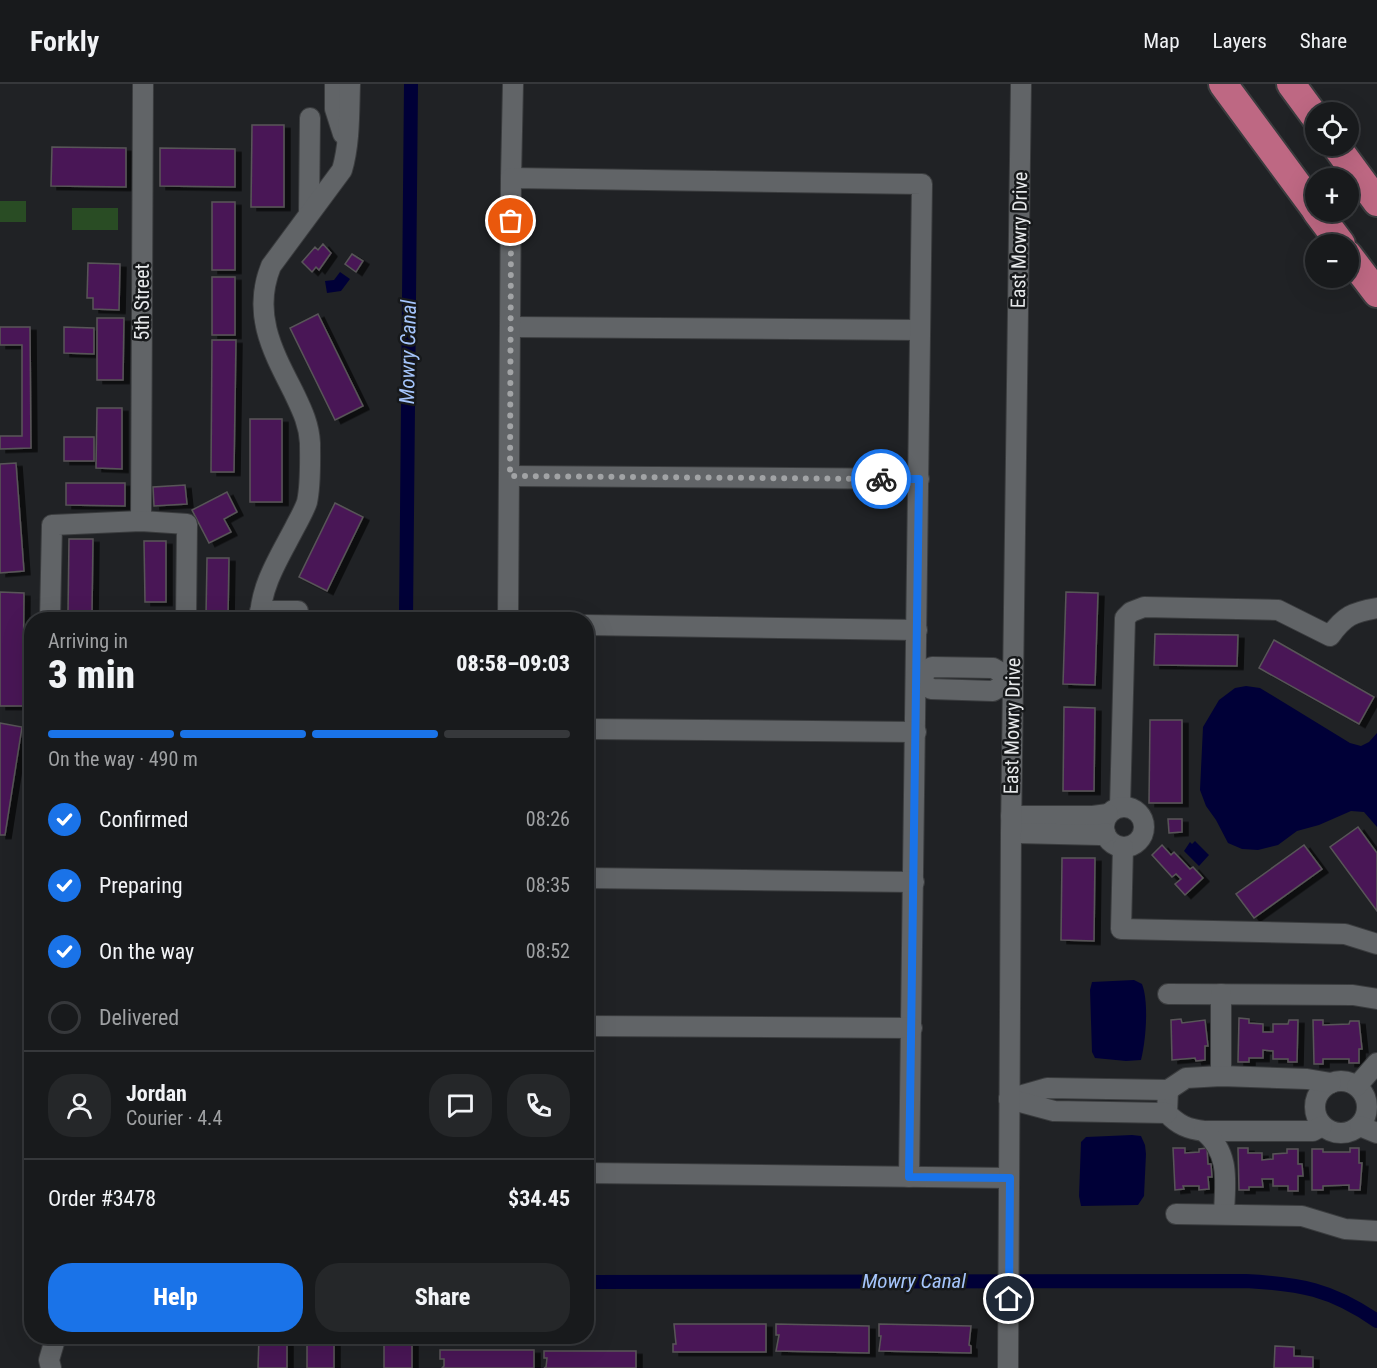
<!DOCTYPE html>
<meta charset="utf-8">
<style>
:root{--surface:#181a1c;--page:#252729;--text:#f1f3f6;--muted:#9fa1a3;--line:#36383b;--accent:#1a73e8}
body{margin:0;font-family:"Roboto Condensed",sans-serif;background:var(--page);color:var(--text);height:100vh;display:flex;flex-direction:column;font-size:22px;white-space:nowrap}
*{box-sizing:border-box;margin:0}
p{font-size:20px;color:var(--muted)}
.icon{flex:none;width:33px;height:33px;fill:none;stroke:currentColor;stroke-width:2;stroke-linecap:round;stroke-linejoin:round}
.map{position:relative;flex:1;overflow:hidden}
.sheet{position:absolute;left:24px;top:528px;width:570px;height:732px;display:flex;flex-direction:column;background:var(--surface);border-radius:24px;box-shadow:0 6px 24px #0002,0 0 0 2px var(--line)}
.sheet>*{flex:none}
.fabs{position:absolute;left:1305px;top:18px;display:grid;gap:12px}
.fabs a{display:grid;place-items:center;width:54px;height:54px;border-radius:50%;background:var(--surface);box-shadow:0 6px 24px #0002,0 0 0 2px var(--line);font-size:30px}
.pin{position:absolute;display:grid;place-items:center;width:51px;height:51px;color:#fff;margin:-26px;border:3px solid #fff;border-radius:50%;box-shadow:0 2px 6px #0007}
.courier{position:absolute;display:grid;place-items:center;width:60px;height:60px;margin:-30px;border:4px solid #1a73e8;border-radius:50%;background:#fff;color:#222;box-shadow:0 2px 8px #0007}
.headline em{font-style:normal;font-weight:800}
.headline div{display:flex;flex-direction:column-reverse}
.headline{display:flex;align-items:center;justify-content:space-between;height:102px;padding:0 24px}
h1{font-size:39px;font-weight:800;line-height:45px}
.bar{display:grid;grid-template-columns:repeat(4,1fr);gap:9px 6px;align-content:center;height:72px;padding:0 24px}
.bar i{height:8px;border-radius:4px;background:var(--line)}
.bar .on{background:var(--accent)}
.bar p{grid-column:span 4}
.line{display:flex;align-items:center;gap:15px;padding:0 24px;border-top:2px solid var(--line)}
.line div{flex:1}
.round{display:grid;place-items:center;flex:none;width:63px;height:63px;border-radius:24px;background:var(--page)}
ol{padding:0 24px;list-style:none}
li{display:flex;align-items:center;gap:18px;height:66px}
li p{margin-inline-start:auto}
li .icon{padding:6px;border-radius:50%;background:var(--accent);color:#fff;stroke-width:4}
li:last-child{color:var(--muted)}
li i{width:33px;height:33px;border:3px solid var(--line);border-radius:50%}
.action{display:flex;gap:12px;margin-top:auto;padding:12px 24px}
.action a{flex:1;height:69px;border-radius:24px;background:var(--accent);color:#fff;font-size:24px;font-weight:800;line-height:69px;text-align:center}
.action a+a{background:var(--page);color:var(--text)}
header{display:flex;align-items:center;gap:36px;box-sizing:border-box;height:84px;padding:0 30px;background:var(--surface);border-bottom:2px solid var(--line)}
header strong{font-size:28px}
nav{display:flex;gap:33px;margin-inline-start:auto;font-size:21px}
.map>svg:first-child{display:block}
.green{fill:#294c24}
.water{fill:#000037}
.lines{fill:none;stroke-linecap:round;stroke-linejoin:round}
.canal{stroke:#000037;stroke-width:14}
.building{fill:#4a1956;stroke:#585558;stroke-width:1.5;filter:url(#shadow)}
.minor-casing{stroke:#3a3c3e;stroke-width:22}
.highway-casing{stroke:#3a3c3e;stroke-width:32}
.minor{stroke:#616467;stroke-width:20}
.highway{stroke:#be6883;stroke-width:28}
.done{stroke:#a1a3a5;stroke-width:6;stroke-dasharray:0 10.8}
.route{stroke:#1a73e8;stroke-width:8}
.labels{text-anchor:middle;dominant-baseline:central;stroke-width:5;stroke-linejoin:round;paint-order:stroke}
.street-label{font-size:20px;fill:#e6e8ea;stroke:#17191b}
.water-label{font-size:21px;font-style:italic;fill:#a5c5fc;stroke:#17191b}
</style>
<header>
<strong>Forkly</strong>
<nav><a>Map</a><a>Layers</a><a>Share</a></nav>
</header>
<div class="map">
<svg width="1377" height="1284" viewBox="0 0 1377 1284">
<defs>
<filter id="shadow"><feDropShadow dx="6" dy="3.5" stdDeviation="0" flood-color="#0009"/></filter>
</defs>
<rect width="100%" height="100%" fill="#202225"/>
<!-- green -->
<g class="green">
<rect x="0" y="117" width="26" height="21"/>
<rect x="72" y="124" width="46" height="22"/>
</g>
<!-- water -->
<g class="water">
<path d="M 340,188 L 350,195 L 341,207 L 327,209 L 325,197 L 334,196 Z"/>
<path d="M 1246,602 L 1260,604 L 1350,659 L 1361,662 L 1369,658 L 1377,649 L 1377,743 L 1364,728 L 1351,727 L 1319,741 L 1297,747 L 1278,761 L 1258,766 L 1242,765 L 1228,759 L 1216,736 L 1206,722 L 1200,706 L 1203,643 L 1219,616 L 1235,604 Z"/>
<path d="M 1195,757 L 1209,771 L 1199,782 L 1184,767 L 1190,758 L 1192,760 Z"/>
<path d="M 1134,896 L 1142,900 C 1149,918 1146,956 1141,976 L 1126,977 L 1095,974 L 1092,968 L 1090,906 L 1092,898 Z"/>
<path d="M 1132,1051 L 1141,1052 L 1145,1061 L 1146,1070 L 1144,1112 L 1138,1121 L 1081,1122 L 1079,1112 L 1081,1058 L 1086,1053 Z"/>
</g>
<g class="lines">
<!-- canal -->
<g class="canal">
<path d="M 406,536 L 411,0"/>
<path d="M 586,1198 L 1246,1197 C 1300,1200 1331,1205 1377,1237"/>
</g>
</g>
<!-- building -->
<g class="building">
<path d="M 252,41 L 284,41 L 284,123 L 251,123 Z"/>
<path d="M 52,63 L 126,64 L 126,103 L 51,102 Z"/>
<path d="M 160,64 L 235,65 L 235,103 L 160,102 Z"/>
<rect x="212" y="118" width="23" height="68"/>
<path d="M 323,160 L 331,169 L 319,186 L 316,183 L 312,188 L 302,178 L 315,163 L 318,166 Z"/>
<path d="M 352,170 L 363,177 L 356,188 L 345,180 Z"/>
<path d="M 88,179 L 120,180 L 119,226 L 93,225 L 93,214 L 87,214 Z"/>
<rect x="212" y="193" width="23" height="58"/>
<path d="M 318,230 L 363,322 L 335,336 L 290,244 Z"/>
<path d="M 97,234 L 124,234 L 123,296 L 97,296 Z"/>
<path d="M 0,243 L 30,243 L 31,364 L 0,365 L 0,352 L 22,352 L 22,261 L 0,261 Z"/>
<path d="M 64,243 L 94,244 L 94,270 L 64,269 Z"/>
<path d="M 212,256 L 236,256 L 234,388 L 211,388 Z"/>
<path d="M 97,324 L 122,324 L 122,385 L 96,384 Z"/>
<rect x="250" y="335" width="32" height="83"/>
<rect x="64" y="353" width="30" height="24"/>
<path d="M 16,379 L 24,487 L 0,489 L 0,380 Z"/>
<path d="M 66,399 L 125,399 L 125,422 L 66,421 Z"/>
<path d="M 185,401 L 187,420 L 154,422 L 153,403 Z"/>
<path d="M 227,408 L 237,428 L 224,435 L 231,448 L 209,459 L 192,426 Z"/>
<path d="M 335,419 L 363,433 L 327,507 L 299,493 Z"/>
<path d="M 69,455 L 93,455 L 92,529 L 68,529 Z"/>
<path d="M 144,457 L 166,457 L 166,518 L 145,518 Z"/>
<path d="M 207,474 L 229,474 L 228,533 L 206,532 Z"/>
<path d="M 0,508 L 24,509 L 23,622 L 0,622 Z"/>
<path d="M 1066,508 L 1098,509 L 1095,601 L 1063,600 Z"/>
<path d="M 143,529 L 165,529 L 165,536 L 142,536 Z"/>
<path d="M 321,531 L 351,531 L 350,536 L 321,536 Z"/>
<path d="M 1155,550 L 1238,551 L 1237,582 L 1154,581 Z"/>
<path d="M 1274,556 L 1374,613 L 1359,640 L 1259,584 Z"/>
<path d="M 1064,623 L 1095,624 L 1094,707 L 1063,707 Z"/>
<path d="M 1150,636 L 1182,636 L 1182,719 L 1149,719 Z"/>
<path d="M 0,639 L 22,643 L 5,751 L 0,751 Z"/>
<path d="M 1168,735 L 1182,735 L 1182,748 L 1169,749 Z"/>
<path d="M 1358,743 L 1377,769 L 1377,827 L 1330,763 Z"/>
<path d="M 1162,761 L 1171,771 L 1174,768 L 1190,785 L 1193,783 L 1203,794 L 1185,811 L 1175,800 L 1181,795 L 1176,790 L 1172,793 L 1152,771 Z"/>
<path d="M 1304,761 L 1322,785 L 1254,834 L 1236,810 Z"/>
<path d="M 1062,774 L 1095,774 L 1094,857 L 1061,856 Z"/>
<path d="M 1239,934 L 1249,935 L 1249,939 L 1263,940 L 1263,948 L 1273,948 L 1273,940 L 1288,940 L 1289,936 L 1298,936 L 1297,978 L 1288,978 L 1288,975 L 1273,975 L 1273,967 L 1263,966 L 1263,974 L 1249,974 L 1249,978 L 1238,978 Z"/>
<path d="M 1181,935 L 1182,939 L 1205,936 L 1208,962 L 1205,962 L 1205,976 L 1196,977 L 1195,974 L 1172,976 L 1171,936 Z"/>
<path d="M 1313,936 L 1323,936 L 1323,941 L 1349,940 L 1350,937 L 1359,937 L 1362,965 L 1359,965 L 1359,979 L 1349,979 L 1349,975 L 1323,975 L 1323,980 L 1314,980 Z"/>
<path d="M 1173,1064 L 1185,1064 L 1185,1069 L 1199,1068 L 1199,1065 L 1207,1064 L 1208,1080 L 1211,1080 L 1212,1093 L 1208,1093 L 1209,1105 L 1199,1106 L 1199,1102 L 1183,1102 L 1184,1105 L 1175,1106 Z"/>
<path d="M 1238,1064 L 1248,1064 L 1248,1069 L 1262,1069 L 1262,1076 L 1273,1075 L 1273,1070 L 1287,1069 L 1287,1065 L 1298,1065 L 1298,1080 L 1302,1080 L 1303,1092 L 1298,1092 L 1298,1107 L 1288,1107 L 1288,1102 L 1273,1102 L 1273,1095 L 1262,1095 L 1263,1103 L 1249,1103 L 1249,1106 L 1239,1106 Z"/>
<path d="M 1350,1064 L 1359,1064 L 1359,1079 L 1362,1079 L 1360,1106 L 1349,1106 L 1349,1101 L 1323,1102 L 1323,1106 L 1312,1106 L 1312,1065 L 1323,1065 L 1323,1068 L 1350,1068 Z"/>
<path d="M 674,1240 L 766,1240 L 766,1268 L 673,1268 L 673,1260 L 676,1260 Z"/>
<path d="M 776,1240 L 869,1242 L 869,1269 L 776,1267 L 779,1251 L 776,1251 Z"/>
<path d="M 879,1240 L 971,1242 L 969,1261 L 971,1262 L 971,1269 L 879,1267 L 881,1252 L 879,1252 Z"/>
<path d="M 259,1252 L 287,1252 L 287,1284 L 258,1284 Z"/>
<rect x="307" y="1252" width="27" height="32"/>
<rect x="384" y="1252" width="28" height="32"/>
<path d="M 1275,1262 L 1294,1263 L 1294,1272 L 1313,1273 L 1313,1284 L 1274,1284 Z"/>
<path d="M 440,1266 L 534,1266 L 534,1284 L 442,1284 L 444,1282 L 444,1275 L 440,1275 Z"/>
<path d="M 544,1267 L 636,1267 L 636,1284 L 544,1284 L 546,1283 L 547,1274 L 544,1274 Z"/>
</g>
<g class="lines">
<defs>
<g id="minor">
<path d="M 335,0 L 335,25 L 343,50"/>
<path d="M 511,94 L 513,0"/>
<path d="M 309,129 L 310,34"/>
<path d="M 512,243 L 920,246"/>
<path d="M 510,392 L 919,395"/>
<path d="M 141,437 L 143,0"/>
<path d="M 260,527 L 298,527 L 298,536"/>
<path d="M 50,536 L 52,441 L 141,437 L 187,440 L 186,536"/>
<path d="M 260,536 C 260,502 280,472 295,443 C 299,435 304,427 307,418 C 311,400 310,377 310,359 C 309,339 301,324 293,307 C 272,266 252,229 271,182 L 342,86 C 350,59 349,28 350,0"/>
<path d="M 508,536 L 511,94 L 922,100 L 909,1093"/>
<path d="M 586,541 L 917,546"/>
<path d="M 932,583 L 993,584 L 1013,595 L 993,607 L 931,605 L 916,593 Z"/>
<path d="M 586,645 L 916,648"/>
<path d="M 1120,723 L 1125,534 L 1131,528 L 1144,523 L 1278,526 L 1330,552 C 1344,532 1353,528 1377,524"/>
<circle cx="1124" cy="743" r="20"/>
<path d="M 1011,732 L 1093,732 L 1108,730"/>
<path d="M 1011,749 L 1100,751 L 1105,749"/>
<path d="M 1123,763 L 1121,845 L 1345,850 L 1377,860"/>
<path d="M 586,794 L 914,798"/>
<path d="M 1168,910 L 1353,911 L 1377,915"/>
<path d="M 1221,910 L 1221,992"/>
<path d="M 586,942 L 912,944"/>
<circle cx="1341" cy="1023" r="26"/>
<path d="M 1357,1002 L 1377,979"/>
<path d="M 1168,1006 L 1167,1029 C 1178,1041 1188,1045 1204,1047 L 1313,1047 L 1322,1042"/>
<path d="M 1009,1015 L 1047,1004 L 1168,1006 L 1186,994 L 1221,992 L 1307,995 L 1331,999"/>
<path d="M 1009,1015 L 1054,1027 L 1167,1029"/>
<path d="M 1360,1042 L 1377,1049"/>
<path d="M 1204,1047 C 1231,1071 1225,1098 1224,1130"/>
<path d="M 586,1089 L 1009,1094"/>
<path d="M 1176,1130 L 1302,1132 L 1345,1145 L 1377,1147"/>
<path d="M 51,1284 L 49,1276 L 56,1252"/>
<path d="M 1008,1284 L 1011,749 L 1021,0"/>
</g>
<g id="highway">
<path d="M 1223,0 L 1316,126"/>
<path d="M 1291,0 L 1316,34"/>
<path d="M 1336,62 L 1377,118"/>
<path d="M 1317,128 L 1341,160"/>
<path d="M 1348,171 L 1377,209"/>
</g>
</defs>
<!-- minor casing -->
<use href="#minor" class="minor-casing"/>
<!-- highway casing -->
<use href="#highway" class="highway-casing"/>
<!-- minor -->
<use href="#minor" class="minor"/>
<!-- highway -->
<use href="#highway" class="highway"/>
</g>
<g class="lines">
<!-- done -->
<path class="done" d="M 511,137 L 510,392 L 881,395"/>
<!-- route -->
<path class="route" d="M 881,395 L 919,395 L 909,1093 L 1010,1094 L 1009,1215"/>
</g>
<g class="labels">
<!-- street labels -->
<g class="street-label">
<text transform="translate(1019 156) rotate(-89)">East Mowry Drive</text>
<text transform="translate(142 218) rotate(-90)">5th Street</text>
<text transform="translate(1012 642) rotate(-89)">East Mowry Drive</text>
</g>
<!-- water labels -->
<g class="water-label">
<text transform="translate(408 268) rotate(-89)">Mowry Canal</text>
<text x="914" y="1197">Mowry Canal</text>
</g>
</g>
</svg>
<div class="fabs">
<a><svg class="icon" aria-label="locate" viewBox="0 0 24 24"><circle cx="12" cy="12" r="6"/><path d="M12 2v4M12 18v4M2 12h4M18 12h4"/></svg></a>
<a>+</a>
<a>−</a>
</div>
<div class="pin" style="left:511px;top:137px;background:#ea580c"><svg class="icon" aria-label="bag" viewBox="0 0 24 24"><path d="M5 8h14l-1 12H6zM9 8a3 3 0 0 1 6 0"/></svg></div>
<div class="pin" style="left:1009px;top:1215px;background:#1f2937"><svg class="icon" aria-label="home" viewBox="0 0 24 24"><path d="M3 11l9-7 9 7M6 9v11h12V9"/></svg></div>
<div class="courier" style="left:881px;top:395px"><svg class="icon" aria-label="bike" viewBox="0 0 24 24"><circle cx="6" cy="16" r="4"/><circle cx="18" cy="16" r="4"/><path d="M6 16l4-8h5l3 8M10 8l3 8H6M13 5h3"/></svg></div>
<section class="sheet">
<div class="headline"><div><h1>3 min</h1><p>Arriving in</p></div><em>08:58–09:03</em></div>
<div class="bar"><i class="on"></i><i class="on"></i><i class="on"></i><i></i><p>On the way · 490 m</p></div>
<ol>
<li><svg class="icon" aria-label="check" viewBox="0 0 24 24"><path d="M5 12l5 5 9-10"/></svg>Confirmed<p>08:26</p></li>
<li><svg class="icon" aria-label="check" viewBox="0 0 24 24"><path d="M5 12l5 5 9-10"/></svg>Preparing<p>08:35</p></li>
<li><svg class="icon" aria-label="check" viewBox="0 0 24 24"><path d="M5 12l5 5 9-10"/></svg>On the way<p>08:52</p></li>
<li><i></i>Delivered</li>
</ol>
<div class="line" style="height:108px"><a class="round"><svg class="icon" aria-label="person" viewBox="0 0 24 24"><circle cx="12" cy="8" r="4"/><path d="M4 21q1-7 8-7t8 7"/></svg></a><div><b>Jordan</b><p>Courier · 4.4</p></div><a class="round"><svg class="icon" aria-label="chat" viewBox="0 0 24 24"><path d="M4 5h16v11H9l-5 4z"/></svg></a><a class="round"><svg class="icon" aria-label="phone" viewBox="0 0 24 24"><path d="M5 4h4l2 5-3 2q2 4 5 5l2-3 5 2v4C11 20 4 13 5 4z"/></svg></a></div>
<div class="line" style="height:78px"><div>Order #3478</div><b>$34.45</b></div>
<div class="action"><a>Help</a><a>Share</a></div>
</section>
</div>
